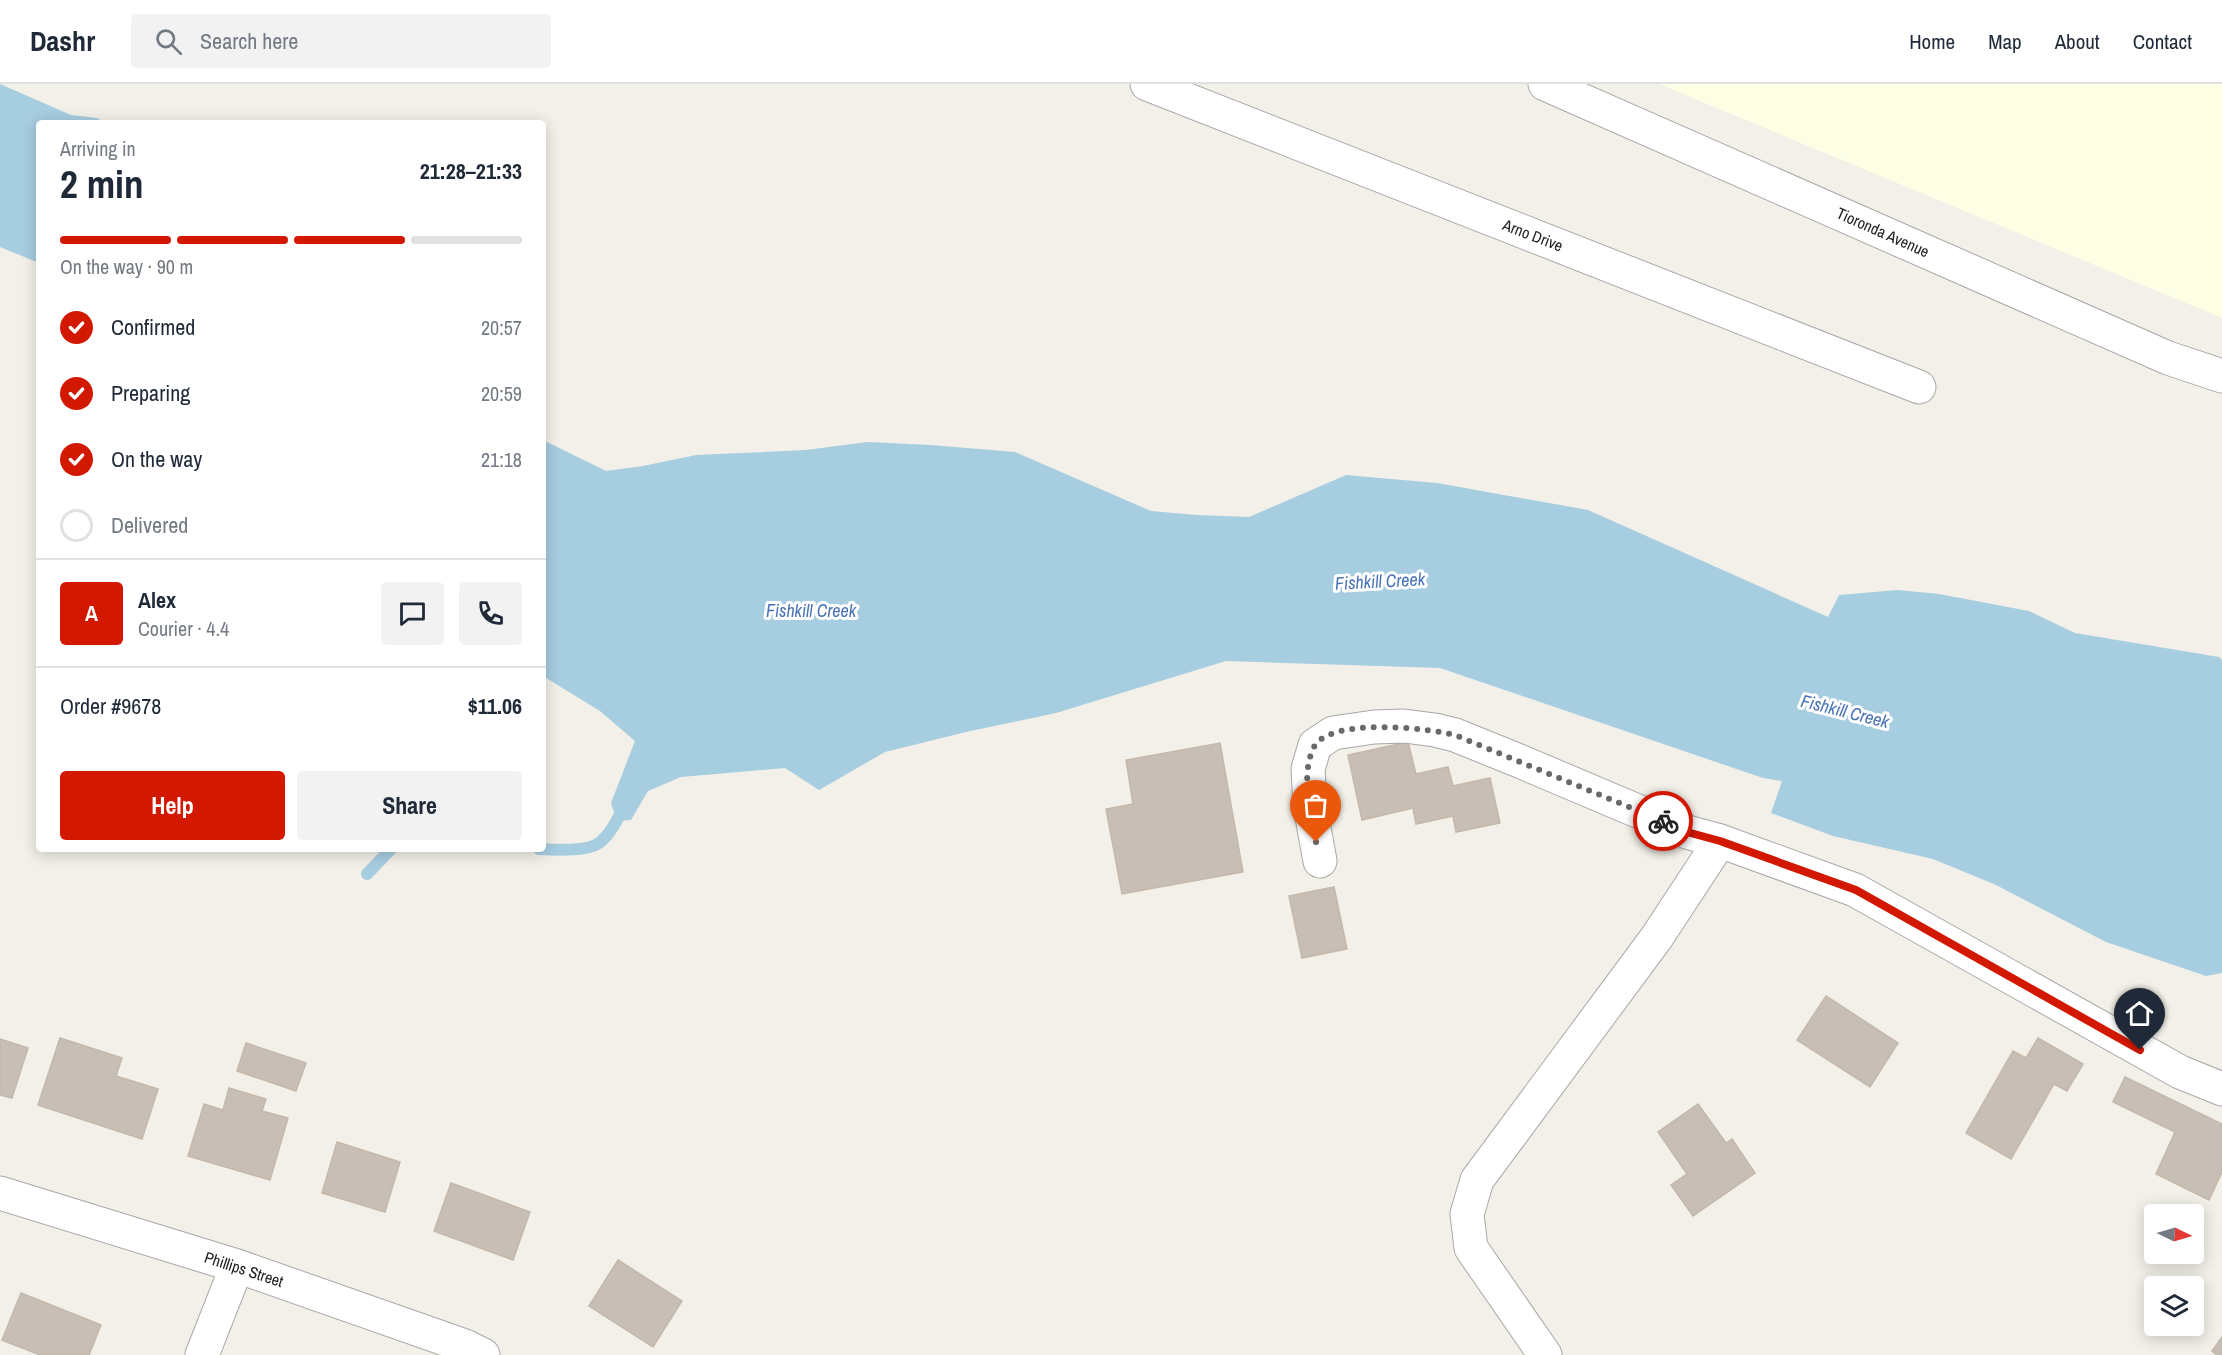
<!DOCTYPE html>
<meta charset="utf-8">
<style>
:root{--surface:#fff;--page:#f2f2f3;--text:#1f2937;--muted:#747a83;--line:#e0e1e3;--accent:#d31800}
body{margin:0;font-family:"Archivo Narrow",sans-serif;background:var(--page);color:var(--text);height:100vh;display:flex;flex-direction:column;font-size:22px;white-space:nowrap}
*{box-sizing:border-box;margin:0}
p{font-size:20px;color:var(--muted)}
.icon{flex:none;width:33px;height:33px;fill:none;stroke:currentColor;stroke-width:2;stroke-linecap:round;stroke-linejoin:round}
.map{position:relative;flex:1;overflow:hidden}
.side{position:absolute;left:36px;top:36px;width:510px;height:732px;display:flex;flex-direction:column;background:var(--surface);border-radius:6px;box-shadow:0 3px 15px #0003}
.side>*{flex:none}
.needle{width:39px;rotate:95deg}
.tools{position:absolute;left:2144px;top:1120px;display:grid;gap:12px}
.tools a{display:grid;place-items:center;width:60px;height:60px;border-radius:6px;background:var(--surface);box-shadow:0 3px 15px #0003;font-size:30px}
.pin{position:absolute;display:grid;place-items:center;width:51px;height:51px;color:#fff;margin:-62px -26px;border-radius:50% 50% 50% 0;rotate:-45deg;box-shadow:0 0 6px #0007}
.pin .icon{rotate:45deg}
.courier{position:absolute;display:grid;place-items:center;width:60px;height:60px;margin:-30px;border:4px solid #d31800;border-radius:50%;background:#fff;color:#222;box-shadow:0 2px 8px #0007}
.overview em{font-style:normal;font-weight:800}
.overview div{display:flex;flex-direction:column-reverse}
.overview{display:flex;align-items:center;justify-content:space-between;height:102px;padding:0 24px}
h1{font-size:39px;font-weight:800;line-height:45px}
.bar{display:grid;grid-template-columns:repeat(4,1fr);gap:9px 6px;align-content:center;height:72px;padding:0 24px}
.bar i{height:8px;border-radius:4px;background:var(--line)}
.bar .on{background:var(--accent)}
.bar p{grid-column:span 4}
.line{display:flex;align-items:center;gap:15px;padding:0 24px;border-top:2px solid var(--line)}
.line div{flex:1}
.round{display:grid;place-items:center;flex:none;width:63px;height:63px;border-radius:6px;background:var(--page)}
ol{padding:0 24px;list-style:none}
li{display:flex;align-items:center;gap:18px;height:66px}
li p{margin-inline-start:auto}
li .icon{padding:6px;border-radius:50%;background:var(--accent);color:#fff;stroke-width:4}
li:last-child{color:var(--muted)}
li i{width:33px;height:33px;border:3px solid var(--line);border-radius:50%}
.action{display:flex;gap:12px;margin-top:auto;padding:12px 24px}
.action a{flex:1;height:69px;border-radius:6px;background:var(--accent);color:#fff;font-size:24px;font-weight:800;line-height:69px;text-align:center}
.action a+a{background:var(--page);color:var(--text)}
header{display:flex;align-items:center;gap:36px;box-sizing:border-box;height:84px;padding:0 30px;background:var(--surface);border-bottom:2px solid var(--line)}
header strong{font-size:28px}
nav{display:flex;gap:33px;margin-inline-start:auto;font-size:21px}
.search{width:420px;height:54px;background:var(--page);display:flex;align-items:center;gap:15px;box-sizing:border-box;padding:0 21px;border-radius:6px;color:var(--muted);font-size:22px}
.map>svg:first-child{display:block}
.education{fill:#fcffe4}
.water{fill:#a7cde0}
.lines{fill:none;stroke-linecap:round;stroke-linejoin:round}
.stream{stroke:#a7cde0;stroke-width:12}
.building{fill:#c7bfb7;stroke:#c4b8aa;stroke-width:1.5}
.minor-casing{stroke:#a8a8a8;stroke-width:35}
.minor{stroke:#fff;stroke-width:33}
.done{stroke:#6a6967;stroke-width:6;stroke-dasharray:0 10.8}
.route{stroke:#d31800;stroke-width:8}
.labels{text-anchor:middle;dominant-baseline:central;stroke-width:6;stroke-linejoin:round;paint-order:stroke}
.street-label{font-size:16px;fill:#212121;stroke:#fff}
.water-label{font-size:18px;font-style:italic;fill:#4973b6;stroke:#fff}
</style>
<header>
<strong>Dashr</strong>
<div class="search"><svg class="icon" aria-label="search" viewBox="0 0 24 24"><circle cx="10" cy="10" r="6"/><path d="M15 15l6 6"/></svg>Search here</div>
<nav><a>Home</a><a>Map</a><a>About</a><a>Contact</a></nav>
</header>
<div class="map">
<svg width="2222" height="1271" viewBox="0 0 2222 1271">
<rect width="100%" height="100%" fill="#f2f0e8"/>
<!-- education -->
<path class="education" d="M 1659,0 L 2222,0 L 2222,234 Z"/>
<!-- water -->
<g class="water">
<path d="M 0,0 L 71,31 L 97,34 L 105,39 L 39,39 L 39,179 L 0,163 Z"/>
<path d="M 543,356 L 606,387 L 643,382 L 696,371 L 806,366 L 868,358 L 931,361 L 1015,368 L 1151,427 L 1197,431 L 1249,433 L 1346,391 L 1437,399 L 1588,426 L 1828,533 L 1839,511 L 1898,506 L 1939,510 L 2029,527 L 2075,549 L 2219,573 L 2222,576 L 2222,889 L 2206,892 L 2106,858 L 1996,801 L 1933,775 L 1833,752 L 1771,729 L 1782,697 L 1763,694 L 1440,584 L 1226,577 L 1056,629 L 966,648 L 885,668 L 819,706 L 785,684 L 681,693 L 648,707 L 631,736 L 617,737 L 611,719 L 635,657 L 600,627 L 543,592 Z"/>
</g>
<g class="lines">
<!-- stream -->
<g class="stream">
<path d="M 539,765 C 554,766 587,768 599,759 C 610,751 618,735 623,724"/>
<path d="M 367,790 L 391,765"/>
</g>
</g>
<!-- building -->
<g class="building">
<path d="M 1408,658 L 1416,690 L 1448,683 L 1453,702 L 1490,694 L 1500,739 L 1456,748 L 1453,732 L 1416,740 L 1413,724 L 1362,736 L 1348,671 Z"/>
<path d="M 1220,659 L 1243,788 L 1122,810 L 1106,725 L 1133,720 L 1126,676 Z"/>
<path d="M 1334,803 L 1347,865 L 1302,874 L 1289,812 Z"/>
<path d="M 1826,912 L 1898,959 L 1870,1003 L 1797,956 Z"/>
<path d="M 60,954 L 122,974 L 116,992 L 158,1005 L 142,1055 L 38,1021 Z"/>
<path d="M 2038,954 L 2083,980 L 2067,1007 L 2054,1000 L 2011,1075 L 1966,1049 L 2013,967 L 2026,974 Z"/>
<path d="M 0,955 L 28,964 L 12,1014 L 0,1011 Z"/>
<path d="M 246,959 L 306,979 L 296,1007 L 237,987 Z"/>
<path d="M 2125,993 L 2222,1040 L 2222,1088 L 2209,1116 L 2156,1090 L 2175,1048 L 2113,1018 Z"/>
<path d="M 229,1004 L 266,1015 L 262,1027 L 288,1034 L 270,1096 L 188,1072 L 204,1020 L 223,1026 Z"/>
<path d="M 1698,1020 L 1726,1059 L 1732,1055 L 1755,1089 L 1693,1132 L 1671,1101 L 1687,1090 L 1658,1048 Z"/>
<path d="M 337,1058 L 400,1078 L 385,1128 L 322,1109 Z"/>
<path d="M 451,1099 L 530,1128 L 513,1176 L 434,1147 Z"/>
<path d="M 618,1176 L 682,1217 L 653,1263 L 589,1222 Z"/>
<path d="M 21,1209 L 101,1241 L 89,1271 L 40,1271 L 2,1256 Z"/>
<path d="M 2222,1253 L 2222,1271 L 2217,1271 L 2212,1267 Z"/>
</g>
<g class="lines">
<defs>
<g id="minor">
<path d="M 1147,0 L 1919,303"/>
<path d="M 1545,0 L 2168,274 L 2222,292"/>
<path d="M 1320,777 L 1310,722 L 1308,685 L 1315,661 L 1333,649 L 1374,643 L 1404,642 L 1435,646 L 1455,651 L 1517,676 L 1687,748 L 1720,757 L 1855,806 L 2180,988 L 2222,1005"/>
<path d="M 0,1109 L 237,1182 L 465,1262 L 483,1271"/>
<path d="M 202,1271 L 237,1182"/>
<path d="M 1545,1271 L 1471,1164 L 1467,1130 L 1477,1096 L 1657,853 L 1720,757"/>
</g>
</defs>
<!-- minor casing -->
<use href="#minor" class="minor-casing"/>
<!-- minor -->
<use href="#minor" class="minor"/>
</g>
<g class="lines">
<!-- done -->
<path class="done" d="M 1316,758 C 1311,729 1300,691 1314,663 C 1330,633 1428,644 1455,651 L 1663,737"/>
<!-- route -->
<path class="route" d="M 1663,737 L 1687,748 L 1720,757 L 1856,806 L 2140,966"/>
</g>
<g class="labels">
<!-- street labels -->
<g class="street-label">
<text transform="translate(1883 148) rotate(24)">Tioronda Avenue</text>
<text transform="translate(1533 151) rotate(21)">Arno Drive</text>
<text transform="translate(244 1185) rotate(18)">Phillips Street</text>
</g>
<!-- water labels -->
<g class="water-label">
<text transform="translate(1380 497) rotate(-3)">Fishkill Creek</text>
<text x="811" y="526">Fishkill Creek</text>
<text transform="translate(1845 627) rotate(14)">Fishkill Creek</text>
</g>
</g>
</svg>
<div class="tools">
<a><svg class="needle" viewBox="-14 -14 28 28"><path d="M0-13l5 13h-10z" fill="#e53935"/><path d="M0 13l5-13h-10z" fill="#747a83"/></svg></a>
<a><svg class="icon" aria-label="layers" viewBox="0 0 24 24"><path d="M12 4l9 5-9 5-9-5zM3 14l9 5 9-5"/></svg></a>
</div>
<div class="pin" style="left:1316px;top:758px;background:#ea580c"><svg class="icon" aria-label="bag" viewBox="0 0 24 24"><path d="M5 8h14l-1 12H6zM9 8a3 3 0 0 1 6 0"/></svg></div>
<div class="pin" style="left:2140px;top:966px;background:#1f2937"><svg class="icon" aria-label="home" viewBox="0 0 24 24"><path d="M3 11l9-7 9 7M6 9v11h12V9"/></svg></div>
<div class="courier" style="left:1663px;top:737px"><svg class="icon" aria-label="bike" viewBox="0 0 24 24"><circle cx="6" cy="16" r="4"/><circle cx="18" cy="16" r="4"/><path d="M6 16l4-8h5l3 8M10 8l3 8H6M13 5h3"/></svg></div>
<section class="side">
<div class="overview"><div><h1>2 min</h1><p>Arriving in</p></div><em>21:28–21:33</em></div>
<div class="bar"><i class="on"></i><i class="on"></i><i class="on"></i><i></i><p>On the way · 90 m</p></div>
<ol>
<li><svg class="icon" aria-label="check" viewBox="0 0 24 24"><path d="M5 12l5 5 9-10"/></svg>Confirmed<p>20:57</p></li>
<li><svg class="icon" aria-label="check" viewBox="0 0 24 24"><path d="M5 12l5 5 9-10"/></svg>Preparing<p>20:59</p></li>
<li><svg class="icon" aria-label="check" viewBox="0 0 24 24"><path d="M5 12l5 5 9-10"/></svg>On the way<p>21:18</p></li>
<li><i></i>Delivered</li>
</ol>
<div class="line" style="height:108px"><b class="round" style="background:var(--accent);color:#fff">A</b><div><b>Alex</b><p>Courier · 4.4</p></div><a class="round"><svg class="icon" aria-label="chat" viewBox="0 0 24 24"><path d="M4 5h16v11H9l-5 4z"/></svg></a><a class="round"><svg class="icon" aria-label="phone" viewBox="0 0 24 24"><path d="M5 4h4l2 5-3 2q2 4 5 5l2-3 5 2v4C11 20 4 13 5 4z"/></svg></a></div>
<div class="line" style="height:78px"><div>Order #9678</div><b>$11.06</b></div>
<div class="action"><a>Help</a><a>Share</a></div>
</section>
</div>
